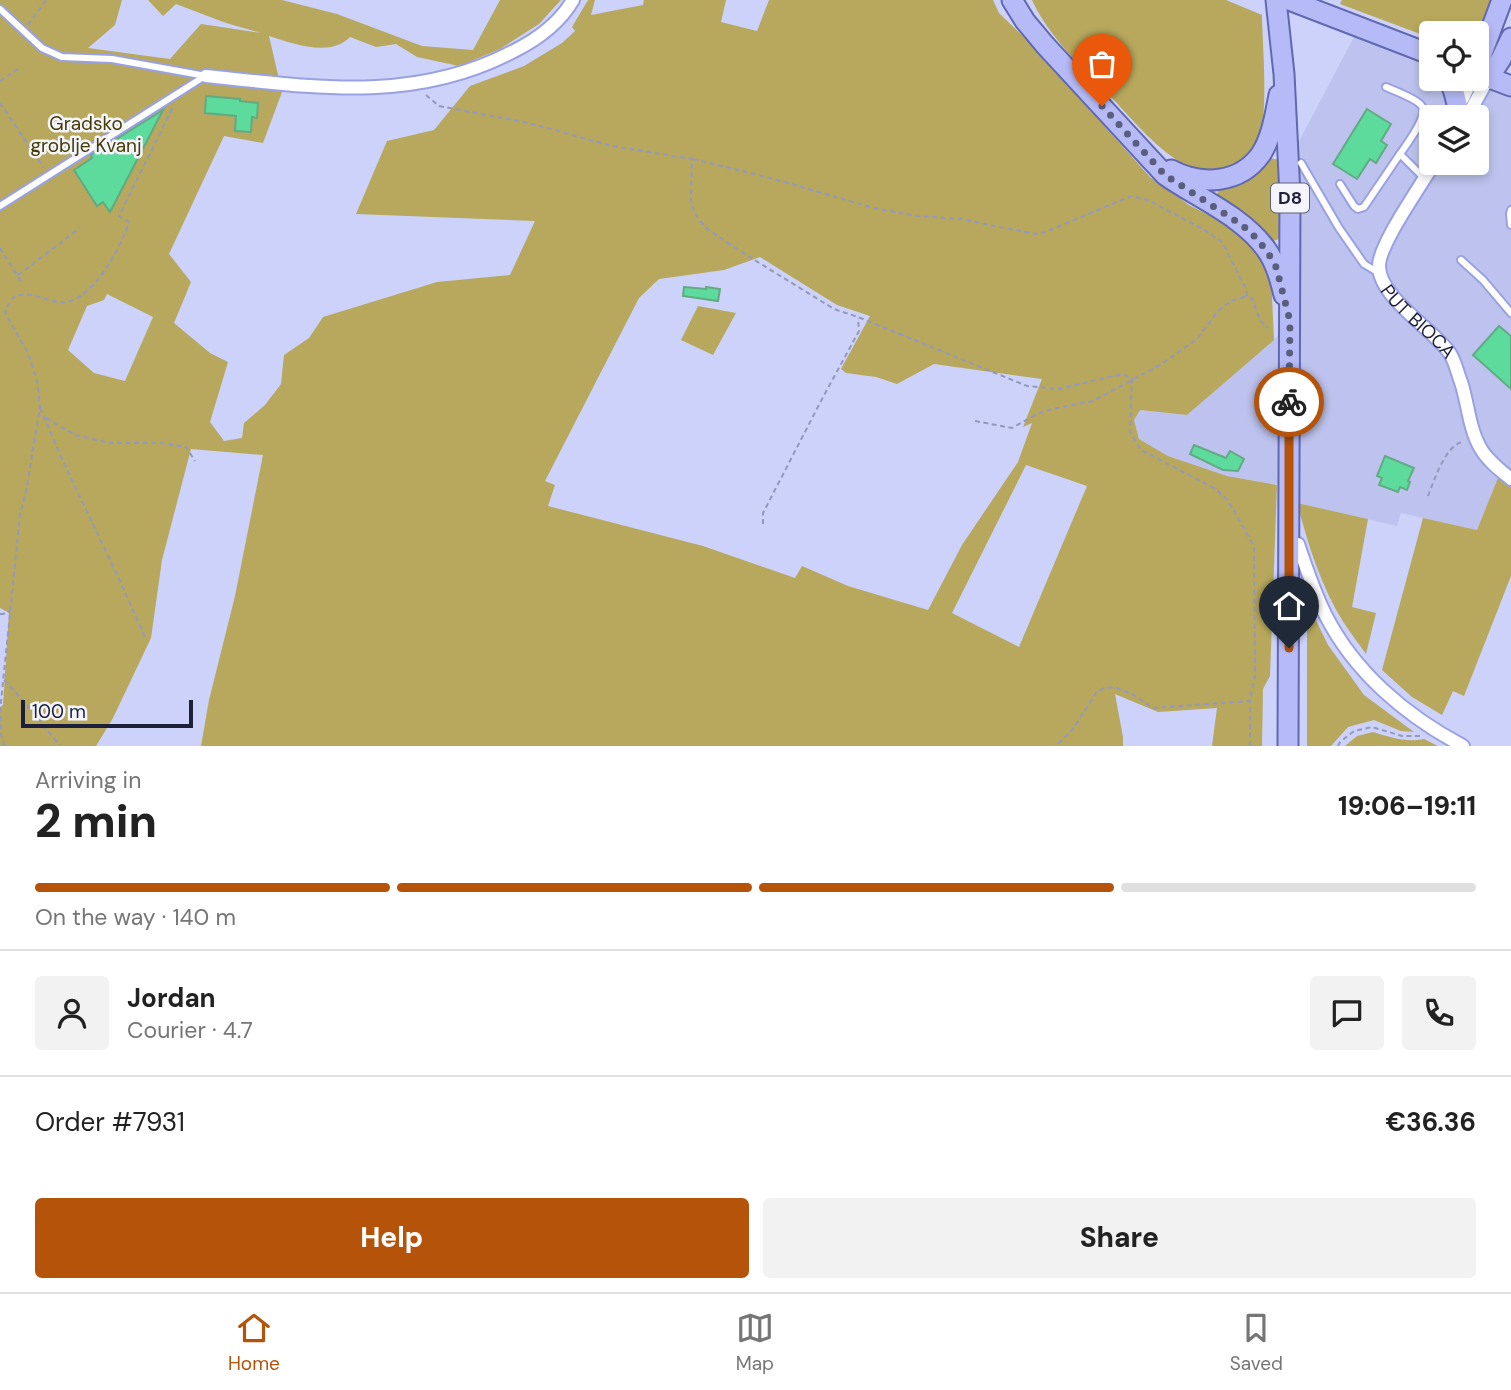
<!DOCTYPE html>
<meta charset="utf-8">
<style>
:root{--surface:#fff;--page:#f2f2f2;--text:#222;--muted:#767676;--line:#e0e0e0;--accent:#b45309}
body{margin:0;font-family:"DM Sans",sans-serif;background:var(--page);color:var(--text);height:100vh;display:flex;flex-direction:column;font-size:26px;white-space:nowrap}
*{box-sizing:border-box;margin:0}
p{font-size:23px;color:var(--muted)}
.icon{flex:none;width:38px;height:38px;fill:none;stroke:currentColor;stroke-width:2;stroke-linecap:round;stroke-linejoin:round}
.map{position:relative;height:746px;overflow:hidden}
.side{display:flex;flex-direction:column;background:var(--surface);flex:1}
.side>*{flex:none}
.tools{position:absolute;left:1419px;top:21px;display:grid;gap:14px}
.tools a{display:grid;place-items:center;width:70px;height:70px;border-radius:7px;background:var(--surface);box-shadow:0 4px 10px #0003;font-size:35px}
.scale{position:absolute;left:21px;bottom:18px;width:172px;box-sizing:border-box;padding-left:7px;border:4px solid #1d2039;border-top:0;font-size:19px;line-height:24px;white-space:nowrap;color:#1d2039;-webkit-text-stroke:5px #f4f5fc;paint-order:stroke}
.pin{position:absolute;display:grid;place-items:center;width:60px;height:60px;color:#fff;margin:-72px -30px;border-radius:50% 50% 50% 0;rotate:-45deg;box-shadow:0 0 7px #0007}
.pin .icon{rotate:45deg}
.courier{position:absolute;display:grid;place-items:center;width:70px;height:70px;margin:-35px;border:5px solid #b45309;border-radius:50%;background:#fff;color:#222;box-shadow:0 2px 9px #0007}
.overview em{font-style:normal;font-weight:800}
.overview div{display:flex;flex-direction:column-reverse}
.overview{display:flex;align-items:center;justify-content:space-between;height:119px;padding:0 35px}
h1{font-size:46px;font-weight:800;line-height:52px}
.bar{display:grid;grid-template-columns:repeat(4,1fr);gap:10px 7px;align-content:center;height:84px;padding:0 35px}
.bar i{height:9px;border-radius:5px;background:var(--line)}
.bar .selected{background:var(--accent)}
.bar p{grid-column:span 4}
.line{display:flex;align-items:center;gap:18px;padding:0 35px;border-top:2px solid var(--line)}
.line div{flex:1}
.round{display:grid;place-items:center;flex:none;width:74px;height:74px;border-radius:7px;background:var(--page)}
.primary-button{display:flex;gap:14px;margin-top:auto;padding:14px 35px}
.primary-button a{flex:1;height:80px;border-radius:7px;background:var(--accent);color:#fff;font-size:28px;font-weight:800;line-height:80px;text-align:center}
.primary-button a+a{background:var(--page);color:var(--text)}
.dock{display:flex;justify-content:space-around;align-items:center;height:98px;border-top:2px solid var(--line);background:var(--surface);font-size:19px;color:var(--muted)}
.dock a{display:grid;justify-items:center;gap:4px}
.dock .selected{color:var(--accent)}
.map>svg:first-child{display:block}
.built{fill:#bdc3ee;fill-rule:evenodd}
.green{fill:#b7a85d;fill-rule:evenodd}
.building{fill:#5ddb9c;stroke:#62aa83;stroke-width:2}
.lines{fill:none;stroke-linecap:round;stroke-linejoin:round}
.service-casing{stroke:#99a1e2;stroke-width:10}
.minor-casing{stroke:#99a1e2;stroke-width:16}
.primary-casing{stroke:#6168b1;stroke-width:23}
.path{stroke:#9499bc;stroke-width:2;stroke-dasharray:5 3.5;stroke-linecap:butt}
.service{stroke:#fff;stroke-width:6}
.minor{stroke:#fff;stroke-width:12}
.primary{stroke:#b6bbf7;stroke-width:19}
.done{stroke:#5a5e7d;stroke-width:7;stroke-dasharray:0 12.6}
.route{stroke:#b45309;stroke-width:9}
.labels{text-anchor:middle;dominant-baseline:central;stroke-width:5;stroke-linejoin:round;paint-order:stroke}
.shield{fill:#f4f5fc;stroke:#5e6074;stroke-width:2}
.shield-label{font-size:18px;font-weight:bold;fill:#1d2039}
.park-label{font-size:19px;fill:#453b04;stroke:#f4f5fc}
.street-label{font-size:19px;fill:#1d2039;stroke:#f4f5fc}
</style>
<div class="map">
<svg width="1511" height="746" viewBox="0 0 1511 746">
<rect width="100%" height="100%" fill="#ccd2fa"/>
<!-- built -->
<path class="built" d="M 1354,37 L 1431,63 L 1432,79 L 1473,79 L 1511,96 L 1511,487 L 1498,479 L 1477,530 L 1401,513 L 1397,526 L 1297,503 L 1297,488 L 1227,476 L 1168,456 L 1139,439 L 1134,420 L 1139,410 L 1187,415 L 1296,320 L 1296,147 ZM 1432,117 L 1477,117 L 1477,163 L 1432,163 Z"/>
<!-- green -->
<g class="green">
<path d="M 0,0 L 122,0 L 115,25 L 88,48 L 170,59 L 201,24 L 261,33 L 226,23 L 176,4 L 163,16 L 148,0 L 282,0 L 337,14 L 422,46 L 473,50 L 500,0 L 561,0 L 539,24 L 500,49 L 459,66 L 417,57 L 396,44 L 376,47 L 350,37 C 330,58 292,43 269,36 L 282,92 L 263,143 L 224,136 L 169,254 L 191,282 L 174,323 L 210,353 L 228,362 L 210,422 L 224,441 L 242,438 L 244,423 L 265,405 L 281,384 L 284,355 L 309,338 L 323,317 L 437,282 L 510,275 L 535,221 L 356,214 L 387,141 L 434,130 L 470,86 L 524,66 L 562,43 L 575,31 L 572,27 L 588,0 L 595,0 L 591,15 L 643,5 L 644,0 L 726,0 L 721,22 L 757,31 L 769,0 L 993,0 L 999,13 L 1031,44 L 1150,177 L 1189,205 L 1228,225 L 1256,250 L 1271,275 L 1274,340 L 1187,415 L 1140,410 L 1134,420 L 1139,439 L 1168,456 L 1227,476 L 1277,485 L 1270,676 L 1263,689 L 1262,746 L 1212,746 L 1217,708 L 1158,712 L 1115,694 L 1123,737 L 1123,746 L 201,746 L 209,700 L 235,596 L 263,455 L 191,449 L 162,560 L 151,638 L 113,718 L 96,746 L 0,746 L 0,707 L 3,705 L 9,613 L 0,608 ZM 760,257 L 837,305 L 870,316 L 841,369 L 846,373 L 876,377 L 897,384 L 934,364 L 1042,379 L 1023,427 L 1032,423 L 1018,462 L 962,545 L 928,610 L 848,586 L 802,566 L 795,578 L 703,546 L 548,506 L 555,485 L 545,481 L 639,298 L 659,279 L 724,270 ZM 107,294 L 153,317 L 125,381 L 94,373 L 68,350 L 87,306 L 104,300 ZM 1026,465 L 1087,486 L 1019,647 L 952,613 Z"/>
<path d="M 1032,0 L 1226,0 L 1262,15 C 1262,42 1270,121 1257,143 C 1251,153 1241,162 1230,167 C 1187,189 1139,126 1113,99 C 1083,68 1050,39 1032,0 Z"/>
<path d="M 1342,0 L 1490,0 L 1487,11 L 1477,34 L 1432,33 L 1431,38 L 1340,4 Z"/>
<path d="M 1270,158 L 1279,160 L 1281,238 L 1271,242 L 1215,200 L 1219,189 C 1240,185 1258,175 1270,158 Z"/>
<path d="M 698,306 L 736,313 L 713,355 L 681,340 Z"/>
<path d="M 1498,478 L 1511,487 L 1511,576 L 1464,696 L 1453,691 L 1442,715 L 1412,697 L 1382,670 L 1423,518 L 1477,530 Z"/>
<path d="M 1297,503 L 1368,519 L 1352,607 L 1376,613 L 1366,654 C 1359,644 1351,634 1344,623 C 1321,587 1308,544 1297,503 Z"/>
<path d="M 1307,602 L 1328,645 L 1364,695 L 1414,732 L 1401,731 L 1374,720 L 1348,727 L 1331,746 L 1307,746 Z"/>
<path d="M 1373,732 C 1390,737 1406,743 1424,739 L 1438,746 L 1345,746 L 1357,736 Z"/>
</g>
<!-- building -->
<g class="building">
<path d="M 206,96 L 240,99 L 240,101 L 258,103 L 257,118 L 252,117 L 251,132 L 235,131 L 236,116 L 205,113 Z"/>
<path d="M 1367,109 L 1391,124 L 1381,141 L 1387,145 L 1376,163 L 1370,159 L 1357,179 L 1333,164 Z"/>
<path d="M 163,110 L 110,212 L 103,202 L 97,206 L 74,170 L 92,158 L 91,155 Z"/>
<path d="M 684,287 L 706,289 L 706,287 L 720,289 L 718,301 L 683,296 Z"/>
<path d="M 1499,326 L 1511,336 L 1511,389 L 1473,355 Z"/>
<path d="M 1194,445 L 1226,458 L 1230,451 L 1244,459 L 1238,471 L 1223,470 L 1190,454 Z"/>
<path d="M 1385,456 L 1414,468 L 1408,481 L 1410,482 L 1407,490 L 1400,487 L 1398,492 L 1379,485 L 1382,478 L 1377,476 Z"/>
</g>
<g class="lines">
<defs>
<g id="service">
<path d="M 0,9 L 42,48 L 62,57 L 112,59 L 206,76"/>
<path d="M 1386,87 C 1395,91 1415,98 1421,105 C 1430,115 1406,145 1400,154 L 1425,179"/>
<path d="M 1301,163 L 1339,228 L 1364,264 L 1379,273"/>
<path d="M 1340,184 L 1354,206 L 1358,209 L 1364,207 L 1400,154"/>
<path d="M 0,206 L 205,76"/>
<path d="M 1511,210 L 1510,214 L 1511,225"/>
<path d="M 1461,260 L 1483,280 L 1511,313"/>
</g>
<g id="minor">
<path d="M 206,76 C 313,87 414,104 514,51 C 538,39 559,24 573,0"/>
<path d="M 1454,117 L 1472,79"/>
<path d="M 1467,117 L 1489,77"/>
<path id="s1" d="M 1434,163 C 1421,186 1379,244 1379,266 C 1379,297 1431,328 1449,352 C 1455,360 1457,372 1461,382 C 1468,403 1469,429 1481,449 C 1488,461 1500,470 1511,479"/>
<path d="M 1298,544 C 1306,568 1314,592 1325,614 C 1354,672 1406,716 1463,746"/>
</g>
<g id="primary">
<path d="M 1012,0 L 1025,21 L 1045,45 L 1165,175 C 1199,199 1241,215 1266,249 C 1276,263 1280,279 1284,295"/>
<path d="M 1276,0 L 1284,74 L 1290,195 L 1288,746"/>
<path d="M 1289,0 L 1432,55"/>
<path d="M 1477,67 L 1502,0"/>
<path d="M 1479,74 L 1511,86"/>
<path d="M 1489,77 L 1501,59 L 1511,38"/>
<path d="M 1449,79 L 1454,92 L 1458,108"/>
<path d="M 1171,170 C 1201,186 1240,184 1261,154 C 1272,137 1275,115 1279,95"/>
</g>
</defs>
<!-- service casing -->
<use href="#service" class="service-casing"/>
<!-- minor casing -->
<use href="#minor" class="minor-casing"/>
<!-- primary casing -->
<use href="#primary" class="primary-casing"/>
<!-- path -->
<g class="path">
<path d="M 28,25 L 46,0"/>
<path d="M 0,81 L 21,67"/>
<path d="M 426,95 L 439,106 L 529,123 L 612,146 L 692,159 L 691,200 L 694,212 L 699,220 L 710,231 L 748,256 L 834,309 L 858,317 L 1027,386 L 1058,389 L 1123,374 L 1132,379 L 1130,432 L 1141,450 L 1214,488 L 1224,496 L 1233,509 L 1254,546 L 1255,676 L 1250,701 L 1153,708 L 1134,695 L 1114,687 L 1104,688 L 1096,693 L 1073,729 L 1056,746"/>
<path d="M 0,103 L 44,168"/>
<path d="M 693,159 L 767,177 L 874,208 L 917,216 L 961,219 L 1029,233 L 1037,234 L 1048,231 L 1131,196 L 1148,200 L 1206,231 L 1222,242 L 1246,289 L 1247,296 L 1252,298 L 1260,320 L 1268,328"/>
<path d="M 0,248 L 21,281"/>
<path d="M 18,275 L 80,228"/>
<path d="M 40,408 L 61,457 L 120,581 L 145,637"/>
<path d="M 46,418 L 75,435 L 110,443 L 161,443 L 186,447 L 195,461"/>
<path d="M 975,421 L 1012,428 L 1037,414 L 1052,409 L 1093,401 L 1160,365 L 1197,339 L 1218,311 L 1231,301 L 1246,296"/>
<path d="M 1428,496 C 1434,481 1445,446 1462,442"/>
<path d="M 763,524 L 763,513 L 822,399 L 859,331 L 858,318"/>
<path d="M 0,614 L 3,614 L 10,611"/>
<path d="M 4,680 L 27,705 L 60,746"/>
<path d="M 4,746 L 1,734 L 0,712 L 20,515 L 26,492 L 40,407 L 37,380 L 28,353 L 5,313 C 15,277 44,305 66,302 C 95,297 121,247 129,222 L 119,216 L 173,107"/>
<path d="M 1250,746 L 1250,702"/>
<path d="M 1338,746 L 1340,742 L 1354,731 L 1372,727 L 1402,736 L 1420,736"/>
</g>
<!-- service -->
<use href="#service" class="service"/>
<!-- minor -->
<use href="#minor" class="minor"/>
<!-- primary -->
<use href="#primary" class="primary"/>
</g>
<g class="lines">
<!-- done -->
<path class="done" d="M 1102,106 L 1165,175 L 1242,225 L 1254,236 L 1267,251 L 1276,267 L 1280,282 L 1290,321 L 1289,402"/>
<!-- route -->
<path class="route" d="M 1289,648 L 1289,402"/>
</g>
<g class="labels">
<!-- shield labels -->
<rect class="shield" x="1271" y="183.5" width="38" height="29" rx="5"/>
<g class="shield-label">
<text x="1290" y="198">D8</text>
</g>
<!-- park labels -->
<g class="park-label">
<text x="86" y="123">Gradsko<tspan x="86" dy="22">groblje Kvanj</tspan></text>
</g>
<!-- street labels -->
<g class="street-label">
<text stroke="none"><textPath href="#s1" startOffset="187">PUT BIOCA</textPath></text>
</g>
</g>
</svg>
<div class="tools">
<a><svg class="icon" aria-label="locate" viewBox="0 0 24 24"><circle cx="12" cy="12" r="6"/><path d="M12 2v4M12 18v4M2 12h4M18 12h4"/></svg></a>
<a><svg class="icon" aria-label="layers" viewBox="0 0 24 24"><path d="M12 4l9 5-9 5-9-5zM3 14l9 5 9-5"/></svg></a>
</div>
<div class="scale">100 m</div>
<div class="pin" style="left:1102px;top:106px;background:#ea580c"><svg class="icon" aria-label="bag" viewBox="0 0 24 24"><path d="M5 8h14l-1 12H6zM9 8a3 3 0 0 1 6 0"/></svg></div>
<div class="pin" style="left:1289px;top:648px;background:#1f2937"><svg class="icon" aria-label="home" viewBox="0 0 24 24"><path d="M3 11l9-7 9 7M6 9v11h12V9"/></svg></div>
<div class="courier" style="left:1289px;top:402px"><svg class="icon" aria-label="bike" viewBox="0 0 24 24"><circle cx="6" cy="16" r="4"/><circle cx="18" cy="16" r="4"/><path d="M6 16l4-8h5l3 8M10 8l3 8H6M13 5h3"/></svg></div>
</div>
<section class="side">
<div class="overview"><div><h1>2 min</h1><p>Arriving in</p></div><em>19:06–19:11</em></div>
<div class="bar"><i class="selected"></i><i class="selected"></i><i class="selected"></i><i></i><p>On the way · 140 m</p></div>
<div class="line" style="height:126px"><a class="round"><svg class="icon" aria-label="person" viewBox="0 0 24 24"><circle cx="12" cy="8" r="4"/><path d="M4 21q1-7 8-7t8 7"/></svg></a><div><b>Jordan</b><p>Courier · 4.7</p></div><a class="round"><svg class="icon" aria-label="chat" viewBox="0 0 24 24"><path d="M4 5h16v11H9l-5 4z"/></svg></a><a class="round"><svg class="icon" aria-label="phone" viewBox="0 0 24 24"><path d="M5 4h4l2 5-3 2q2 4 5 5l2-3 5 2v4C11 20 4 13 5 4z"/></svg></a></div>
<div class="line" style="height:91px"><div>Order #7931</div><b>€36.36</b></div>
<div class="primary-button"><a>Help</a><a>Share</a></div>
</section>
<nav class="dock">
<a class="selected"><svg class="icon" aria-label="home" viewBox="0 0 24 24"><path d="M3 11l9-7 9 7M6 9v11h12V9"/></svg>Home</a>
<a><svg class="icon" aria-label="map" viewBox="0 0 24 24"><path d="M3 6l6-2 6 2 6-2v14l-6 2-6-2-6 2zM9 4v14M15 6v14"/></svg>Map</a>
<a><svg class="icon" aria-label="saved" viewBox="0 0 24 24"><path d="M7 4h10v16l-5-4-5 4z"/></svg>Saved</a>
</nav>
